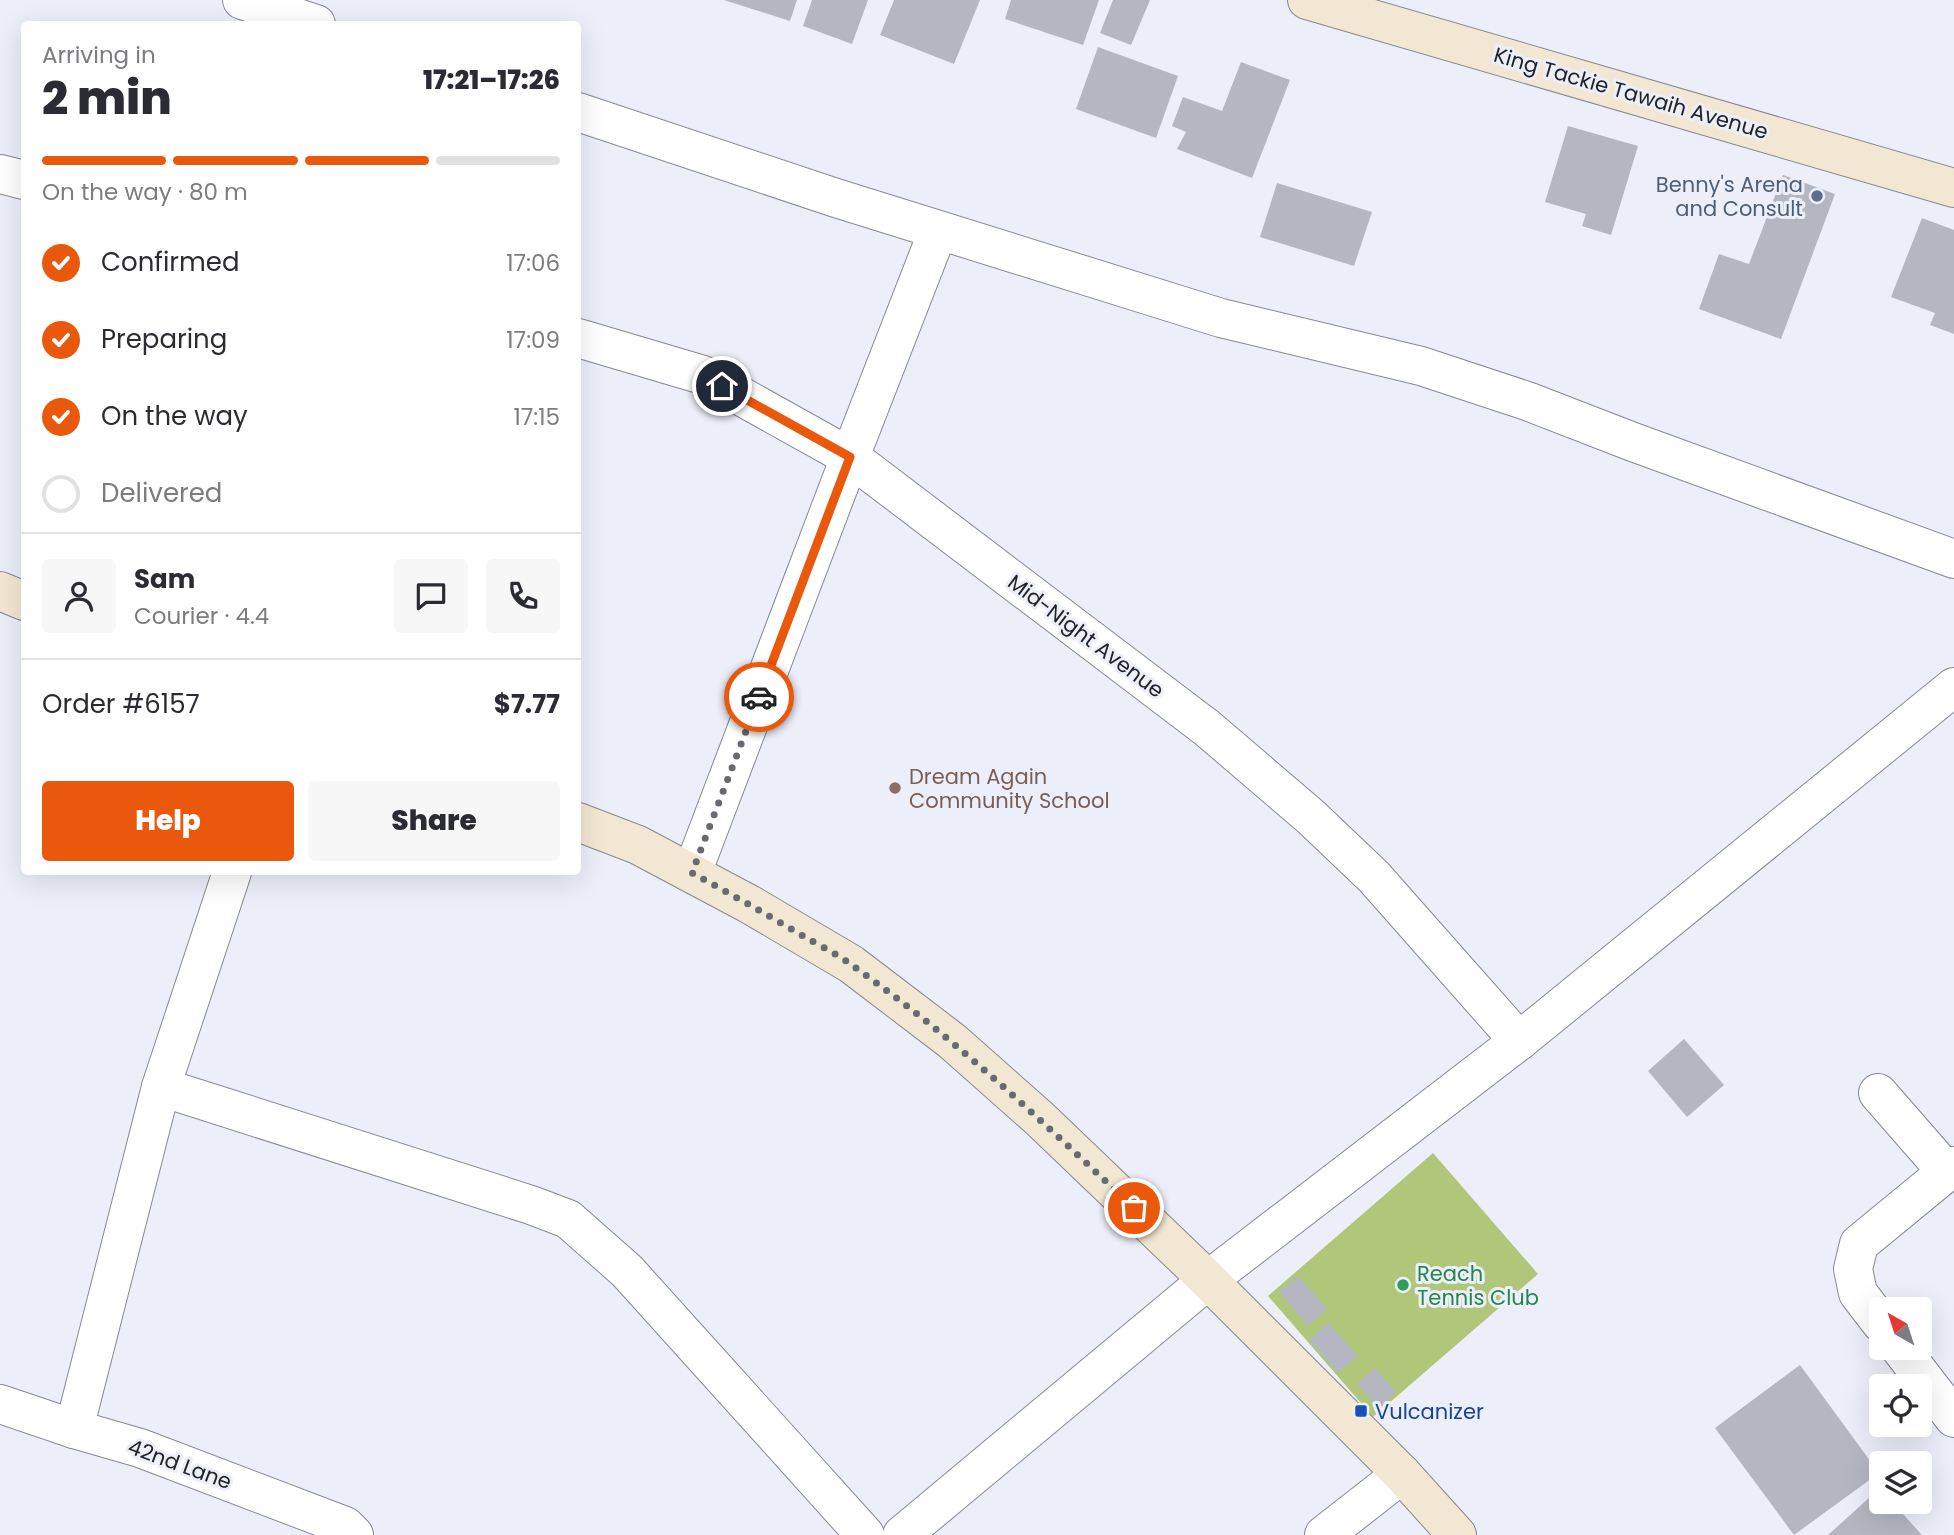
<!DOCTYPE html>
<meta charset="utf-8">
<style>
:root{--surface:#fff;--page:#f7f7f7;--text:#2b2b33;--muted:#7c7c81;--line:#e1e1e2;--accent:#ea580c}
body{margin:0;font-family:Poppins,sans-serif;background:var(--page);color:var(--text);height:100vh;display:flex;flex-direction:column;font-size:26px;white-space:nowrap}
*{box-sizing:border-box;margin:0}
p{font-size:23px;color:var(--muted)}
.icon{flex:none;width:38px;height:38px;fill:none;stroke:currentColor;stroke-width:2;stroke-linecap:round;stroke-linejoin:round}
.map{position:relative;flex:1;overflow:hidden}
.side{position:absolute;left:21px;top:21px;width:560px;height:854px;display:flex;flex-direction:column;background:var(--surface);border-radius:7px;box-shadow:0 7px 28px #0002}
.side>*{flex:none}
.needle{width:46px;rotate:321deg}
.tools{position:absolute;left:1869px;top:1297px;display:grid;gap:14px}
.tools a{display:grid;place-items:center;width:63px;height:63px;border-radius:7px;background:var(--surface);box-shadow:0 7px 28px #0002;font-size:35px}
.pin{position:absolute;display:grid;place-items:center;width:60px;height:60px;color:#fff;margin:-30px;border:4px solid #fff;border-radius:50%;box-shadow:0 2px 7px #0007}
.courier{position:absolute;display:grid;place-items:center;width:70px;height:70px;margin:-35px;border:5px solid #ea580c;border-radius:50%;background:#fff;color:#222;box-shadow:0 2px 9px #0007}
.head em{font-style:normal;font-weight:800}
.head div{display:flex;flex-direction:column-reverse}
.head{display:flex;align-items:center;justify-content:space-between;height:119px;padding:0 21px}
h1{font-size:46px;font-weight:800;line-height:52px}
.bar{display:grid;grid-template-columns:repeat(4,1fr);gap:10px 7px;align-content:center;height:84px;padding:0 21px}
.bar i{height:9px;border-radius:5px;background:var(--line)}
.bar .on{background:var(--accent)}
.bar p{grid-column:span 4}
.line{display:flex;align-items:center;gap:18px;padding:0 21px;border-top:2px solid var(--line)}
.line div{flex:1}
.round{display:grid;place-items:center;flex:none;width:74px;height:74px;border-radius:7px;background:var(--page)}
ol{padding:0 21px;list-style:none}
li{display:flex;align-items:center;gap:21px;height:77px}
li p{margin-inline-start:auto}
li .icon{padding:7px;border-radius:50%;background:var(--accent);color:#fff;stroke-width:4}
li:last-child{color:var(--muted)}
li i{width:38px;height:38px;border:4px solid var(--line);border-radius:50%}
.button{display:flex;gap:14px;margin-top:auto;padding:14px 21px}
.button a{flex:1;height:80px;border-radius:7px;background:var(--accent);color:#fff;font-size:28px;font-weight:800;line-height:80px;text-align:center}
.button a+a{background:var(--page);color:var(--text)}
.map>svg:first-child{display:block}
.green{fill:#b0c77a}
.building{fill:#b4b7c2}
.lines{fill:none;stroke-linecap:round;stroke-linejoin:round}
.street-casing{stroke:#868893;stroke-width:40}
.secondary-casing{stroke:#868893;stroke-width:40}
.street{stroke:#fff;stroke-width:38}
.secondary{stroke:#f2e7d2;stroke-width:38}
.done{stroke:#696a71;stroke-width:7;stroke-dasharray:0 12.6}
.route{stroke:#ea580c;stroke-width:9}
.service-dot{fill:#5c6f8a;stroke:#eceffa;stroke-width:2.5}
.education-dot{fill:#8d6e63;stroke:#eceffa;stroke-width:2.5}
.leisure-dot{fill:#2e9e5b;stroke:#eceffa;stroke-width:2.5}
.transit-dot{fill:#1a4fb4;stroke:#eceffa;stroke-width:2.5}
.labels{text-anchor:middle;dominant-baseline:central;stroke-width:6;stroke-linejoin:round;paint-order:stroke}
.street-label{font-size:21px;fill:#222327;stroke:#eceffa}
.service-label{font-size:21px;fill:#4e5e75;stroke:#eceffa;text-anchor:end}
.education-label{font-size:21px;fill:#785e54;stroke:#eceffa;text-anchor:start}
.leisure-label{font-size:21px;fill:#27864d;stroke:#eceffa;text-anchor:start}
.transit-label{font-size:21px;fill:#164399;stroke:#eceffa;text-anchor:start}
</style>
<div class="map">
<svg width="1954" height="1535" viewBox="0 0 1954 1535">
<rect width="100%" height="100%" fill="#eceffa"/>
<!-- green -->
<path class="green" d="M 1433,1153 L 1538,1274 L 1373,1417 L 1268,1296 Z"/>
<!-- building -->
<g class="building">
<path d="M 724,0 L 797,0 L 790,21 Z"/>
<path d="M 812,0 L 868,0 L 852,44 L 803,26 Z"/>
<path d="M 894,0 L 980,0 L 954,64 L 880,35 Z"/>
<path d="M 1011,0 L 1099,0 L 1083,45 L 1005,19 Z"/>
<path d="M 1113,0 L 1150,0 L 1131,45 L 1100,33 Z"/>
<path d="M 1098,47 L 1178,76 L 1156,138 L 1076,109 Z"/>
<path d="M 1241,62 L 1290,80 L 1252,178 L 1177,149 L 1186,132 L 1172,126 L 1183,97 L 1222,111 Z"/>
<path d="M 1568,126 L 1638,146 L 1611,235 L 1582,226 L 1586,214 L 1545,202 Z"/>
<path d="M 1783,175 L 1835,194 L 1781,339 L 1699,309 L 1719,254 L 1749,264 Z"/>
<path d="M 1277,183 L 1372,212 L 1354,266 L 1260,237 Z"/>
<path d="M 1922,218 L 1954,230 L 1954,334 L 1930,325 L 1935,313 L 1891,297 Z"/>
<path d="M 1684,1039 L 1724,1085 L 1687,1117 L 1648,1071 Z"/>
<path d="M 1298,1276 L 1327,1309 L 1308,1326 L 1279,1292 Z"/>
<path d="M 1328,1323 L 1358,1356 L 1338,1373 L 1309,1340 Z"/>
<path d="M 1800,1365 L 1879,1473 L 1794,1535 L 1715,1428 Z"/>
<path d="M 1375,1368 L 1396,1392 L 1378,1408 L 1357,1384 Z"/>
<path d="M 1880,1488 L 1881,1502 L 1892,1502 L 1922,1535 L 1828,1535 Z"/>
</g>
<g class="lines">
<defs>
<g id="street">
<path d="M 242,0 L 316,24"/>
<path d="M 578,112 L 836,198 L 1221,318 L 1421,366 L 1527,401 L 1633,442 L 1954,559"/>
<path d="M 0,174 L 24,180"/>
<path d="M 578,338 L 703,375 L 850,457 L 1207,728 L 1311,817 L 1374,877 L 1519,1041"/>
<path d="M 692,873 L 850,457 L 938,231"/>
<path d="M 161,1087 L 531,1205 L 568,1219 L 627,1271 L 865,1535"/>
<path d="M 1878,1093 L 1947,1172"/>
<path d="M 1881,1323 L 1858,1293 L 1853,1269 L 1859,1244 L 1954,1166"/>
<path d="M 1900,1348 L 1954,1418"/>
<path d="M 0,1404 L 74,1429 L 140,1448 L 345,1526 L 354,1535"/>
<path d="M 74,1429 L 161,1087 L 232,872"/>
<path d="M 902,1535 L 1208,1280 L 1519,1041 L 1954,687"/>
<path d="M 1324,1535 L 1402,1474"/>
</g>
<g id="secondary">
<path d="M 1307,0 L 1954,188"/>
<path d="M 0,591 L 24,601"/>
<path d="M 578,822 L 638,845 L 749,904 L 851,964 L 952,1041 L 1040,1119 L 1208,1280 L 1402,1474 L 1457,1535"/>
</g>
</defs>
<!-- street casing -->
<use href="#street" class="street-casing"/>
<!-- secondary casing -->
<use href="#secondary" class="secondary-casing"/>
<!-- street -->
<use href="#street" class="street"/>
<!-- secondary -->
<use href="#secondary" class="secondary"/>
</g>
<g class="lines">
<!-- done -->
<path class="done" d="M 759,697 L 692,873 C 729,893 766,914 803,936 C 819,945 837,954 853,966 C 954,1037 1044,1123 1134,1208"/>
<!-- route -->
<path class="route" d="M 722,386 L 850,457 L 759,697"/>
</g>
<!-- markers -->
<circle class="service-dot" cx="1817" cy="196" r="7"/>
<circle class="education-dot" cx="895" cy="788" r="7"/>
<circle class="leisure-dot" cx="1403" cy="1285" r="7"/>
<rect class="transit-dot" x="1354" y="1404" width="14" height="14" rx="3.5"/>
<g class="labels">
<!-- street labels -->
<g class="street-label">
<text transform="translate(1631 93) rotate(16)">King Tackie Tawaih Avenue</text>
<text transform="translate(1086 636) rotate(37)">Mid-Night Avenue</text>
<text transform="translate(180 1464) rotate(20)">42nd Lane</text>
</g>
<!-- service labels -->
<g class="service-label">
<text x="1803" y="184">Benny's Arena<tspan x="1803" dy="24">and Consult</tspan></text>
</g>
<!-- education labels -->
<g class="education-label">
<text x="909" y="776">Dream Again<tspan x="909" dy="24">Community School</tspan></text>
</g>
<!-- leisure labels -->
<g class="leisure-label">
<text x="1417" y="1273">Reach<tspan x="1417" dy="24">Tennis Club</tspan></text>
</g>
<!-- transit labels -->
<g class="transit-label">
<text x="1375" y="1411">Vulcanizer</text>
</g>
</g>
</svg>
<div class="tools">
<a><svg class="needle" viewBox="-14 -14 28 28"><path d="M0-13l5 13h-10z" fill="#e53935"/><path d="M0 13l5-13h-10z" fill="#7c7c81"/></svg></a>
<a><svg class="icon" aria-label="locate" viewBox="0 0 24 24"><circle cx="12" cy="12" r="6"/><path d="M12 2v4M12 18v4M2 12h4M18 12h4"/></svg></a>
<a><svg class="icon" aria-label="layers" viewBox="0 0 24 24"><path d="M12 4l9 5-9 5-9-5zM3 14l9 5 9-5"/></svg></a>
</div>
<div class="pin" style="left:1134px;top:1208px;background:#ea580c"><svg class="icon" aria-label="bag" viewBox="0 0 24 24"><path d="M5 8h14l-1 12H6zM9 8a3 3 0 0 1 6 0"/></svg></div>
<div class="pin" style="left:722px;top:386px;background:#1f2937"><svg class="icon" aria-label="home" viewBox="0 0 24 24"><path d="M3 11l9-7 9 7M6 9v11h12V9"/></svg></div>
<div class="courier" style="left:759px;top:697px"><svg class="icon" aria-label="car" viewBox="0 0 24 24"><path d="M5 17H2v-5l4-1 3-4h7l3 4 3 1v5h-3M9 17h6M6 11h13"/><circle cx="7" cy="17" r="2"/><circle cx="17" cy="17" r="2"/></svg></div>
<section class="side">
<div class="head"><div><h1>2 min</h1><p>Arriving in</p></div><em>17:21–17:26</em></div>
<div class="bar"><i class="on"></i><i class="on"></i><i class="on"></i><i></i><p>On the way · 80 m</p></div>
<ol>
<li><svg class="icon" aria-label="check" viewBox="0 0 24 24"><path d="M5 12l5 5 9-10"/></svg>Confirmed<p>17:06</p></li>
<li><svg class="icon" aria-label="check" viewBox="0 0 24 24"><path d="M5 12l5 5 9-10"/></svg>Preparing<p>17:09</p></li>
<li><svg class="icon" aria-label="check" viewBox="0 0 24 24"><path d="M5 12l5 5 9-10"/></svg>On the way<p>17:15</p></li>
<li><i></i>Delivered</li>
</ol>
<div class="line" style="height:126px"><a class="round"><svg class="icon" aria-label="person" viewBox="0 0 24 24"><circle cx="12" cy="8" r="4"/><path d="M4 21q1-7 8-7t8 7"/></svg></a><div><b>Sam</b><p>Courier · 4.4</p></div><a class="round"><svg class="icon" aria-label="chat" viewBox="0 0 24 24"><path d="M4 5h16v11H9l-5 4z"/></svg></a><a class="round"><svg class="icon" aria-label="phone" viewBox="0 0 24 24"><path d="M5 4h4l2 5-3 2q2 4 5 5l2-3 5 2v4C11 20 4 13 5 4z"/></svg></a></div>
<div class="line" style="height:91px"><div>Order #6157</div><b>$7.77</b></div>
<div class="button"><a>Help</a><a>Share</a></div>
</section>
</div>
